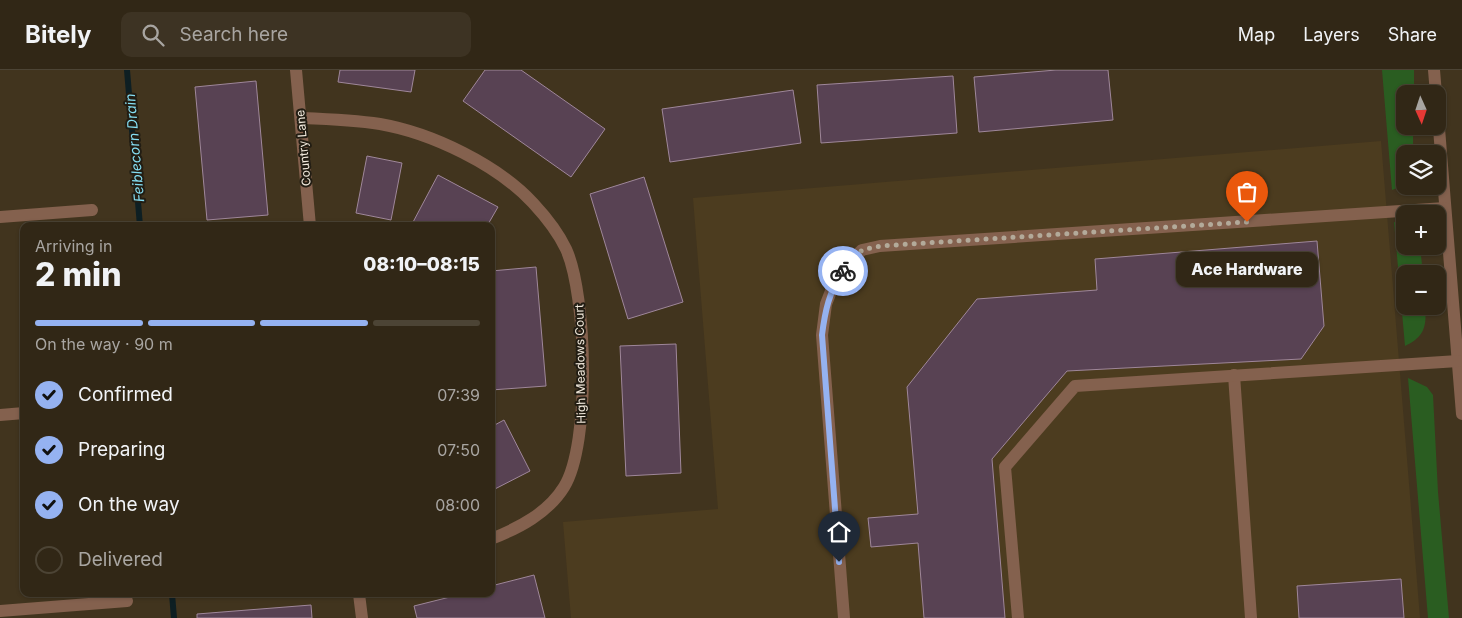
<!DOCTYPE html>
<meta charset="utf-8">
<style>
:root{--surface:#312716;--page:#3d3323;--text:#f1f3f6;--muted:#a8a5a1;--line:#4c4435;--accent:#95b2f1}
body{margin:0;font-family:Inter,sans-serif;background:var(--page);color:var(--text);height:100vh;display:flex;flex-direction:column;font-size:19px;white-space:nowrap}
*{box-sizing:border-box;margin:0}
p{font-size:16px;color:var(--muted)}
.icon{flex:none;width:28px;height:28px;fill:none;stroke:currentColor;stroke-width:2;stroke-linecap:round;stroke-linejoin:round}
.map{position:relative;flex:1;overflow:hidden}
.panel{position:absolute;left:20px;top:152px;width:475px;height:375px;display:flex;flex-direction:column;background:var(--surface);border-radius:10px;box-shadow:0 1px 4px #0004,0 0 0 1px var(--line)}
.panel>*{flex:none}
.needle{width:32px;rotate:177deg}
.controls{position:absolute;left:1396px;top:15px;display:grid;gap:10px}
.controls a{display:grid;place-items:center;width:50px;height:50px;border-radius:10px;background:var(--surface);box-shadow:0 1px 4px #0004,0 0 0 1px var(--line);font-size:25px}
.pin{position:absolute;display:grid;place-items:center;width:42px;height:42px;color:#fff;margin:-51px -21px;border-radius:50% 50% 50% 0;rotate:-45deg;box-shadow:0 0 5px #0007}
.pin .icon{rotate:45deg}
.courier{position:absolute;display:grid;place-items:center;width:50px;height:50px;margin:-25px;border:4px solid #95b2f1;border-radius:50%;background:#fff;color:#222;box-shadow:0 1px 6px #0007}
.bubble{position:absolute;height:35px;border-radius:10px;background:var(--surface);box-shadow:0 1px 4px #0004,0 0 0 1px var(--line);font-size:16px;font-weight:800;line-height:35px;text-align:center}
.overview em{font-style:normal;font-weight:800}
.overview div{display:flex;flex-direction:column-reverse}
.overview{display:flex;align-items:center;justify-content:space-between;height:85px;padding:0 15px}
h1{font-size:32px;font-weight:800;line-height:38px}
.bar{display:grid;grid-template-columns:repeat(4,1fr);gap:8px 5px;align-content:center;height:60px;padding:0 15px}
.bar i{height:6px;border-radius:4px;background:var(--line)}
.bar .active{background:var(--accent)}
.bar p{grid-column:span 4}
ol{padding:0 15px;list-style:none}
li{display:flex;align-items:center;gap:15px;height:55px}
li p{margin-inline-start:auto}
li .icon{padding:5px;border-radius:50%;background:var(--accent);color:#111;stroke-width:4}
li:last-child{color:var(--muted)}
li i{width:28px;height:28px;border:2px solid var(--line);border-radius:50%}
header{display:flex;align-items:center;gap:30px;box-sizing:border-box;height:70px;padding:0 25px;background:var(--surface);border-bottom:1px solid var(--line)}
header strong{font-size:24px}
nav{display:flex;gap:28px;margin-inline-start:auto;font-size:18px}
.search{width:350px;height:45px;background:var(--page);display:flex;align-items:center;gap:12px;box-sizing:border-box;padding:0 18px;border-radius:10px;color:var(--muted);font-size:19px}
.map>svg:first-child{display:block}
.built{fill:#4c3c1f}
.green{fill:#2a5d21}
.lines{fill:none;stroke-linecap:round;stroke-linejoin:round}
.stream{stroke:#0e1f23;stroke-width:6}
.building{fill:#584253;stroke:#9f879a}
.minor{stroke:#84614e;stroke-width:12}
.done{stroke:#b3aa9a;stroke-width:5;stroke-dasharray:0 9}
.route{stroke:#95b2f1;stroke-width:6}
.labels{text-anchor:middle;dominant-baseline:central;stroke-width:4;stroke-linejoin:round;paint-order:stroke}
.street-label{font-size:12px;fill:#f1e9dc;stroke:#221d13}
.water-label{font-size:14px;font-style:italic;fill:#85def3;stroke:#221d13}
</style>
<header>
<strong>Bitely</strong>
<div class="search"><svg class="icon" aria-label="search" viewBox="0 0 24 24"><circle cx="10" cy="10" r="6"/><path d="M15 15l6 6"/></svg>Search here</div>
<nav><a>Map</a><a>Layers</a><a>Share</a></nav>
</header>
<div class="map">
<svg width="1462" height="548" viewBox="0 0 1462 548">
<rect width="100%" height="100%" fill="#41341e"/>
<!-- built -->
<path class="built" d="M 1381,71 L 1420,548 L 571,548 L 563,452 L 718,439 L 693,128 Z"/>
<!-- green -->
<g class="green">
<path d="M 1382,0 L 1414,0 L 1414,24 L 1405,24 L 1405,56 L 1413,56 L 1413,84 L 1405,84 L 1405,115 L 1392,120 Z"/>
<path d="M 1394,152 L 1405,155 L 1405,176 L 1420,176 L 1423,204 L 1405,204 L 1405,236 L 1425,236 C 1427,257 1424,267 1405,276 Z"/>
<path d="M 1408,308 L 1427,317 L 1433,325 L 1438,422 L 1449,548 L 1428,548 Z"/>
</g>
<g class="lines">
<!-- stream -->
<g class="stream">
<path d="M 127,0 L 140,156"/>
<path d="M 172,524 L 174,548"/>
</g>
</g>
<!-- building -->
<g class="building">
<path d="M 340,0 L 415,0 L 411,22 L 338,12 Z"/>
<path d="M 485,0 L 521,0 L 605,59 L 571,107 L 463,31 Z"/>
<path d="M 1056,0 L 1108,0 L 1113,50 L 979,62 L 974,7 Z"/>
<path d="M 953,6 L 957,63 L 821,73 L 817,15 Z"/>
<path d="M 256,11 L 268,145 L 207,150 L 195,17 Z"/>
<path d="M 793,20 L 801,73 L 670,92 L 662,39 Z"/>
<path d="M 367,86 L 402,93 L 391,150 L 356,143 Z"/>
<path d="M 438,105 L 498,137 L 487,156 L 417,156 L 412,154 Z"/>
<path d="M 644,107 L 683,232 L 628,249 L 590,124 Z"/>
<path d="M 1317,171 L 1324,256 L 1301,289 L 1067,301 L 992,389 L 1005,548 L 924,548 L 918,473 L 871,477 L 868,448 L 918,444 L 907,317 L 977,229 L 1097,220 L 1095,189 Z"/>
<path d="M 536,197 L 546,316 L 491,320 L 491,201 Z"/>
<path d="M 676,274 L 681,403 L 626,406 L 620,276 Z"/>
<path d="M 504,350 L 530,401 L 491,421 L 491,357 Z"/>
<path d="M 534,505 L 545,548 L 417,548 L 414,536 L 462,524 L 491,524 L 491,516 Z"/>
<path d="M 1401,509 L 1404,548 L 1299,548 L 1297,516 Z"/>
<path d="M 311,535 L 312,548 L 197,548 L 197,544 Z"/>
</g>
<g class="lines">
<!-- minor -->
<g class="minor">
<path d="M 296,0 L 310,156"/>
<path d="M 1434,0 L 1436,24"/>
<path d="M 1438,46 L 1462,344"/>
<path d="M 301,48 C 327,49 354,50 380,54 C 432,63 498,95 533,133 C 546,147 558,162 566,179 C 587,225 591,374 564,417 C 548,443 519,458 491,469"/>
<path d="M 0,147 L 92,140"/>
<path d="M 1234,305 L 1251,548"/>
<path d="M 0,345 L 24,343"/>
<path d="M 359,524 L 362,548"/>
<path d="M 0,541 L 127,531"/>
<path d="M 844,548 L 822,265 L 826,234 L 833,216 L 848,193 L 862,180 L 880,176 L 1445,138"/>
<path d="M 1018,548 L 1005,397 L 1075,316 L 1458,291"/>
</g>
</g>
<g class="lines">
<!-- done -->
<path class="done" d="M 843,201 L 862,180 L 880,176 L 1247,152"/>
<!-- route -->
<path class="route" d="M 839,492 L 822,265 C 825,241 829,222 843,201"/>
</g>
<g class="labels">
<!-- street labels -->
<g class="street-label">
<text transform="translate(303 78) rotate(-95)">Country Lane</text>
<text transform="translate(580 294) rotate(-91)">High Meadows Court</text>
</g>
<!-- water labels -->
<g class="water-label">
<text transform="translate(134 78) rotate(-95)">Feiblecorn Drain</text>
</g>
</g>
</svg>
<div class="controls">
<a><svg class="needle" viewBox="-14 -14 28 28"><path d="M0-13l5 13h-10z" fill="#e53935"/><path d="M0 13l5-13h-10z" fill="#a8a5a1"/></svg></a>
<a><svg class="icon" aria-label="layers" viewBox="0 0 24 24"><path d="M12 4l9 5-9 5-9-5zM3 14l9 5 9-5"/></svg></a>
<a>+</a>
<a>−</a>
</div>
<div class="pin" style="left:1247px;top:152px;background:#ea580c"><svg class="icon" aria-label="bag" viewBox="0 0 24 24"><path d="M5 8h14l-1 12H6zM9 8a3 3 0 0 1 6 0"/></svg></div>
<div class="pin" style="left:839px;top:492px;background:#1f2937"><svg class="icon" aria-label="home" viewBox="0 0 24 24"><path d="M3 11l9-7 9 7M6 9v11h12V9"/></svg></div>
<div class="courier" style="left:843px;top:201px"><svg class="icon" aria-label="bike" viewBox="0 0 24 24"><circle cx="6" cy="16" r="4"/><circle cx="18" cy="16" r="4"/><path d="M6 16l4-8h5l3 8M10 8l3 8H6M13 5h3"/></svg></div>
<div class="bubble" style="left:1176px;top:182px;width:142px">Ace Hardware</div>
<section class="panel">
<div class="overview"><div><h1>2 min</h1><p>Arriving in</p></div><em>08:10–08:15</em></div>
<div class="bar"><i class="active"></i><i class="active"></i><i class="active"></i><i></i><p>On the way · 90 m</p></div>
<ol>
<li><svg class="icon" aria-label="check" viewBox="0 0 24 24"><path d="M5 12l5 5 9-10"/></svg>Confirmed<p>07:39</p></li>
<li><svg class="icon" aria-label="check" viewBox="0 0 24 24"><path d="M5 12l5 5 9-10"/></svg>Preparing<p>07:50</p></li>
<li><svg class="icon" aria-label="check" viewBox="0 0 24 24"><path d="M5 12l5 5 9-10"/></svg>On the way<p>08:00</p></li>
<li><i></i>Delivered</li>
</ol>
</section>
</div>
